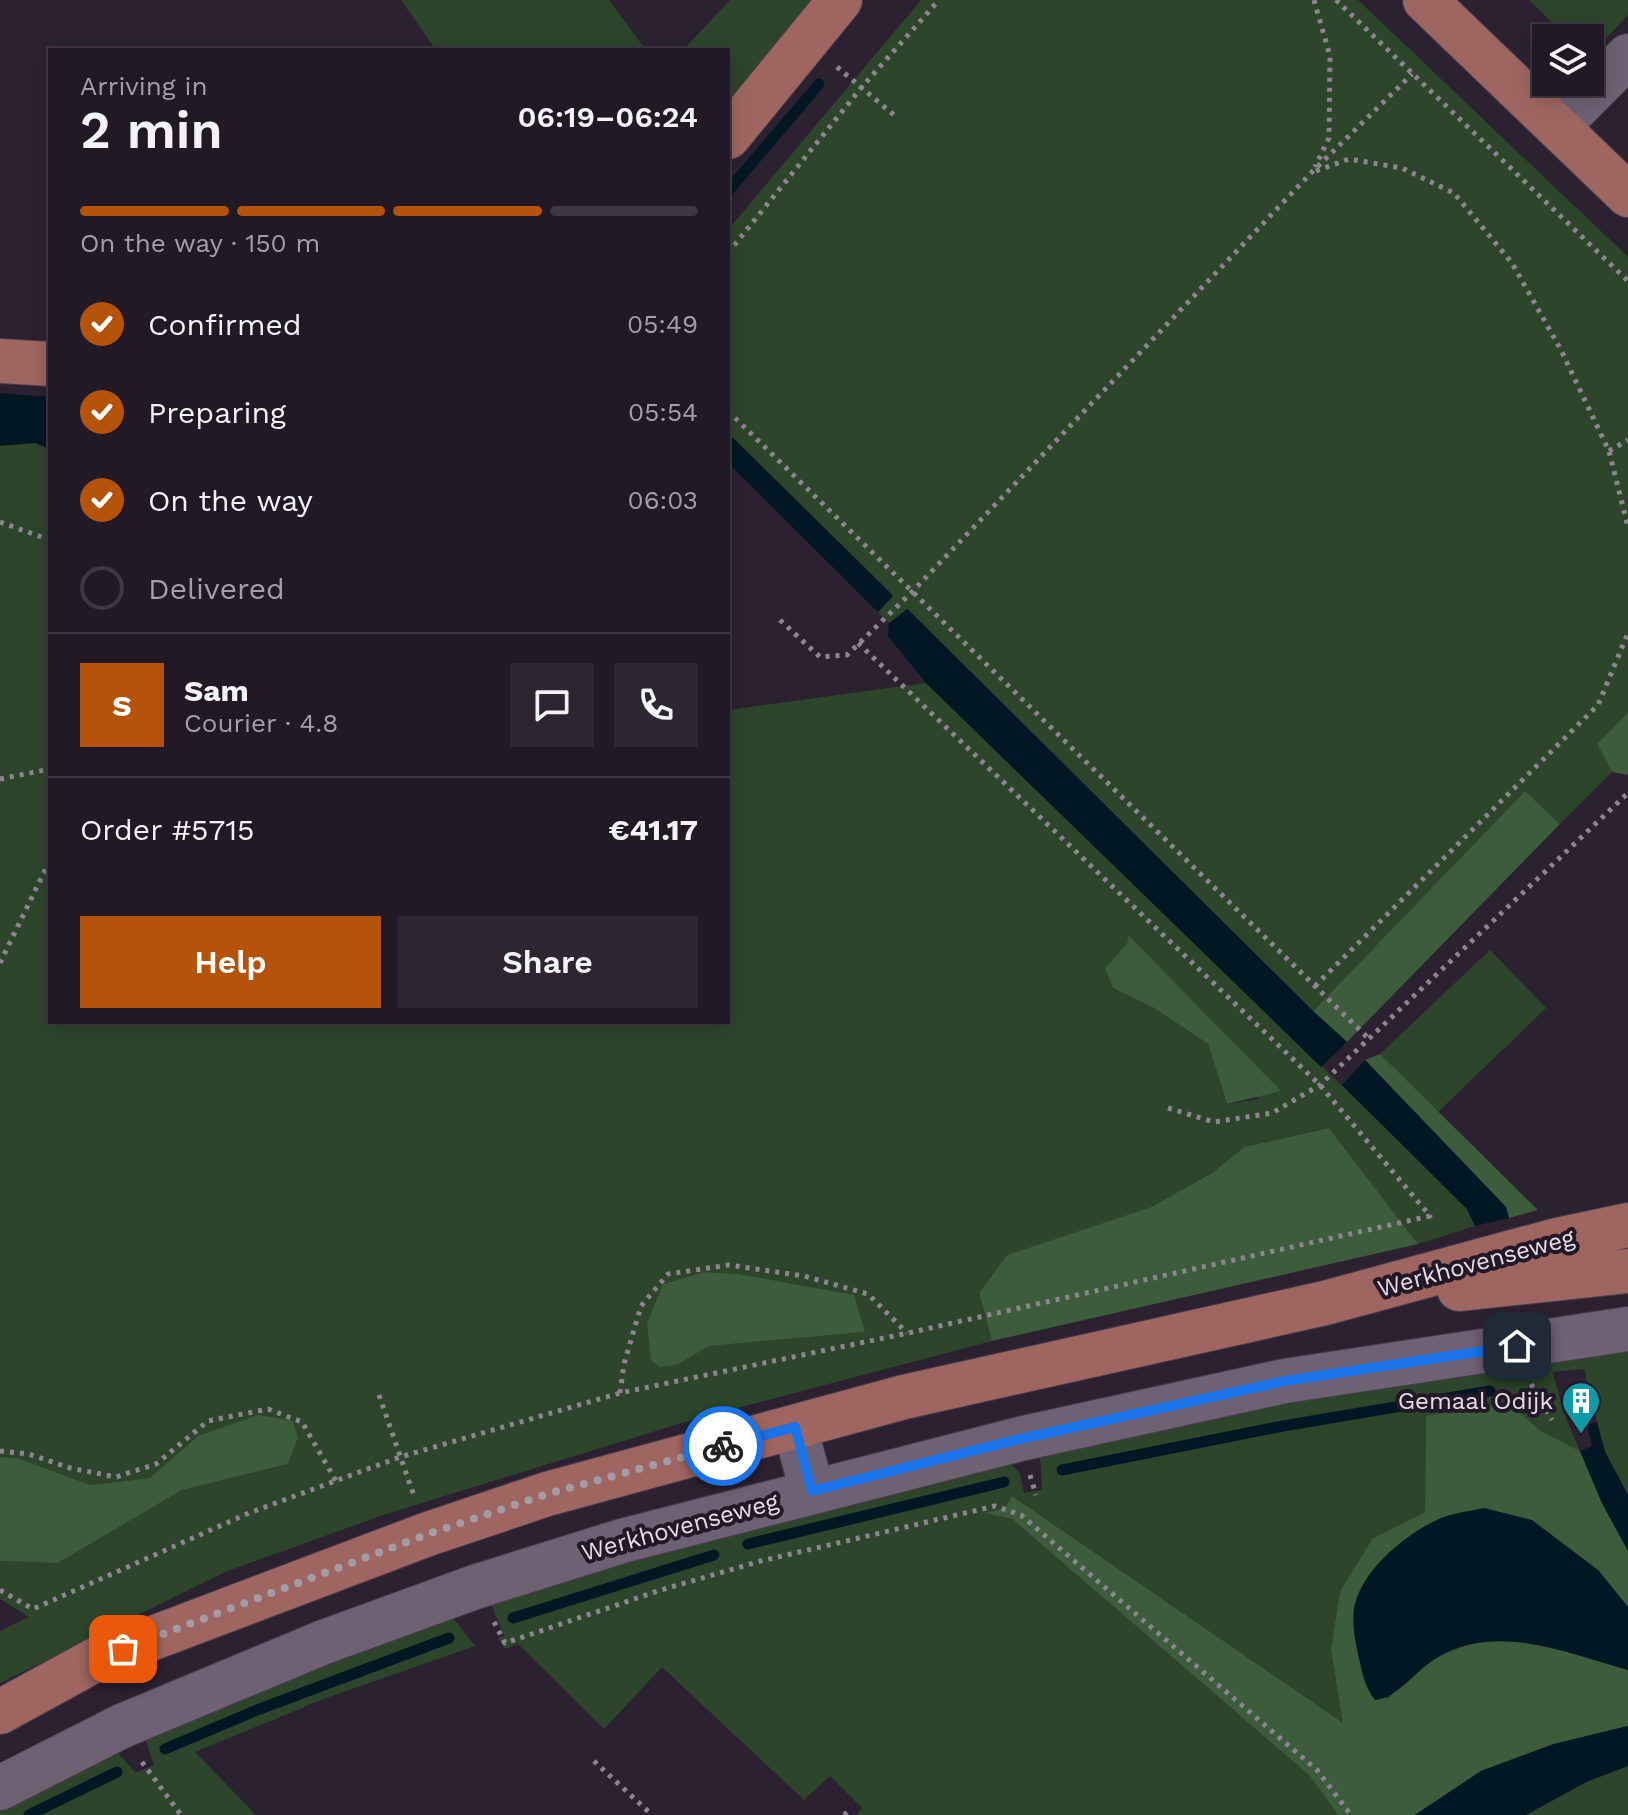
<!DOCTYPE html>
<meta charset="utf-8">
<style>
:root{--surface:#211925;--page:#2d2632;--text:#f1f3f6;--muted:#a2a0a7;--line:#3e3842;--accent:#b45309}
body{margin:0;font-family:"Work Sans",sans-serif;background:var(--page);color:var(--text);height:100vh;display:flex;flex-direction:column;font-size:30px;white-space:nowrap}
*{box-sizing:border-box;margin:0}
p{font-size:26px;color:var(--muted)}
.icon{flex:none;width:44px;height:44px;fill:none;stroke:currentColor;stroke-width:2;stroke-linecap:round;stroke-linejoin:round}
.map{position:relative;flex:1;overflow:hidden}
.panel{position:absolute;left:48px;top:48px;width:682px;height:976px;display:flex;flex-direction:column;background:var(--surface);border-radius:0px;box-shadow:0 4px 20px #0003,0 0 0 2px var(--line)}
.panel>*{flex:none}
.fabs{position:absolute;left:1532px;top:24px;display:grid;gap:16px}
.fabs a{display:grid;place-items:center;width:72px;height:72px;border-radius:0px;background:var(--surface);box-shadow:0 4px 20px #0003,0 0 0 2px var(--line);font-size:40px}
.pin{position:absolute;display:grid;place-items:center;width:68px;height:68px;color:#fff;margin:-34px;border-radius:16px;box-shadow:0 4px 12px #0006}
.courier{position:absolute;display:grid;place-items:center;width:80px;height:80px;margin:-40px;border:6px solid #1a73e8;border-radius:50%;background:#fff;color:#222;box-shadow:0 2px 10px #0007}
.headline em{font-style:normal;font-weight:600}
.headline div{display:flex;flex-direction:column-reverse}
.headline{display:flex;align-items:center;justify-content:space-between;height:136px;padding:0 32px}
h1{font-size:52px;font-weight:600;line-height:60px}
.bar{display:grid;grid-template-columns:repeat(4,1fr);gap:12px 8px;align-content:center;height:96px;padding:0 32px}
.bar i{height:10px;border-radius:6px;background:var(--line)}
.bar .selected{background:var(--accent)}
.bar p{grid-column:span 4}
.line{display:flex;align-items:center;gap:20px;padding:0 32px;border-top:2px solid var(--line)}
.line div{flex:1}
.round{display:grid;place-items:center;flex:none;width:84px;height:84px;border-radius:0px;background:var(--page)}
ol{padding:0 32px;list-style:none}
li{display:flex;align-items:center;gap:24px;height:88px}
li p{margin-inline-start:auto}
li .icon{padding:8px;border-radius:50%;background:var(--accent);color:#fff;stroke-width:4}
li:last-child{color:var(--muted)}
li i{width:44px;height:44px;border:4px solid var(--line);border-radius:50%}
.action{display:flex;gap:16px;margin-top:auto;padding:16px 32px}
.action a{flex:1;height:92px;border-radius:0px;background:var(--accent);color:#fff;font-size:32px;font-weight:600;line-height:92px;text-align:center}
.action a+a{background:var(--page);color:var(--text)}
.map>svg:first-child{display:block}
.green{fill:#2d462b;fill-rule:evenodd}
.forest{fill:#3d5c3b}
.water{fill:#011824}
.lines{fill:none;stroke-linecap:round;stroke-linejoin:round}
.stream{stroke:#011824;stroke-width:11}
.minor-casing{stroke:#473d4b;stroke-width:46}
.major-casing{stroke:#473d4b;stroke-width:46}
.path{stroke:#8e8492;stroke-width:5;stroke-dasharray:4 6;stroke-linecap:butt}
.minor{stroke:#6e6174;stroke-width:44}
.major{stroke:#9f6661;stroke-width:44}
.done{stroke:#a49ba8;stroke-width:8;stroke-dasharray:0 14.4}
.route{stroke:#1a73e8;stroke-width:10}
.labels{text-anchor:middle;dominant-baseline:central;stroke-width:8;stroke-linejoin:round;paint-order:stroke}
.street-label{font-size:24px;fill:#e5dde8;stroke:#231827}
.poi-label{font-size:24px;fill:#e5dde8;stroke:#231827;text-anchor:end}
</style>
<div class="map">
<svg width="1628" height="1815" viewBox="0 0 1628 1815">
<rect width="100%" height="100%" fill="#2c2131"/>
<!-- green -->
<g class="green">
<path d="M 401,0 L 609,0 L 646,50 L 436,50 Z"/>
<path d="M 730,0 L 817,0 L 728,103 L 728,50 L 683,50 Z"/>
<path d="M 921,0 L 1358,0 L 1628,257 L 1628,712 L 1597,744 L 1612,772 L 1560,824 L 1525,791 L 1313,1011 L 908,609 L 889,623 L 878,612 L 893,595 L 728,433 L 728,230 Z"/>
<path d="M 1529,0 L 1628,0 L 1628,15 L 1590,55 L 1590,38 L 1568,38 Z"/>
<path d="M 6,443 L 35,443 L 50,449 L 50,1022 L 728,1022 L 728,710 L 926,683 C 1105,859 1289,1031 1467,1209 L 1475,1226 L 1418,1244 L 1329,1128 L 1244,1147 L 1212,1173 L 1151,1207 L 1007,1255 L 979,1293 L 992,1341 L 688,1421 L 383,1515 L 225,1572 L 0,1683 L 0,1631 L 29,1617 L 0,1599 L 0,1561 L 58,1563 L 182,1490 L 288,1464 L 298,1438 L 198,1436 L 151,1478 L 91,1485 L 17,1458 L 0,1457 L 0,446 ZM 1128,944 L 1259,1099 L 1227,1104 L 1208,1044 L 1154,1008 L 1113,988 L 1105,968 ZM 704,1272 L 739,1274 L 792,1285 L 864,1332 L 709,1346 L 677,1365 L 663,1284 Z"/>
<path d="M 1490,950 L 1546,1008 L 1437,1113 L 1380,1054 Z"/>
<path d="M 1628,1345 L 1628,1495 L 1605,1452 L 1584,1369 L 1553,1372 L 1563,1411 L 1580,1451 L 1541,1431 L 1508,1403 L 1426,1417 L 1425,1512 L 1373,1538 L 1331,1650 L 1344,1724 L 1012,1496 L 1004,1509 L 986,1513 L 1012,1519 L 1310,1776 L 1338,1815 L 856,1815 L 862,1808 L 830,1776 L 804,1800 L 662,1667 L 604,1729 L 518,1644 L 505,1649 L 498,1638 L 504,1636 L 491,1604 L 561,1577 L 1011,1463 L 1020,1474 L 1024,1493 L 1042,1490 L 1040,1454 L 1179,1419 Z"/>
<path d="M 453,1618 L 475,1646 L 326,1698 L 195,1752 L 256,1815 L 0,1815 L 0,1804 L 116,1751 L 136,1773 L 154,1765 L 145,1738 L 159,1727 Z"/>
<path d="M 1628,1766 L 1628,1815 L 1526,1815 L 1586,1782 Z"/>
</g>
<!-- forest -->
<g class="forest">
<path d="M 1628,712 L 1628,775 L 1612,772 L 1597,744 Z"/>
<path d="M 1525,791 L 1560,824 L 1347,1042 L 1313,1011 Z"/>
<path d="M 1129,936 L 1281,1091 L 1227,1104 L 1208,1044 L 1154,1008 L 1113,988 L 1105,968 L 1127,944 Z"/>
<path d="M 1380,1054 L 1538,1210 L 1509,1218 L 1506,1207 L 1365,1060 Z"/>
<path d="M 1329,1128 L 1418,1244 L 992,1341 L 979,1293 L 1007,1255 L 1151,1207 L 1212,1173 L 1244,1147 Z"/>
<path d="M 704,1272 L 739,1274 L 854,1295 L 865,1332 L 709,1346 L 677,1365 L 660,1367 L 651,1360 L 647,1323 L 663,1284 Z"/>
<path d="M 1508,1403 L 1541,1431 L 1580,1451 L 1602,1503 L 1628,1551 L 1628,1607 L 1598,1570 L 1442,1518 C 1404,1541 1370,1565 1354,1607 L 1387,1699 C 1405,1682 1423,1662 1446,1652 C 1504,1625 1570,1654 1628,1670 L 1628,1726 L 1554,1744 L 1481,1771 L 1415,1815 L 1338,1815 L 1310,1776 L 1012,1519 L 984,1513 L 1004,1509 L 1012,1496 L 1343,1723 L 1331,1650 L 1340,1592 L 1373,1538 L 1425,1512 L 1426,1416 Z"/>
<path d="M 258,1415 L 293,1421 L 298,1438 L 288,1464 L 182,1490 L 58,1563 L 0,1561 L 0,1457 L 17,1458 L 91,1485 L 150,1478 L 198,1436 Z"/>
</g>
<!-- water -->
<g class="water">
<path d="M 0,393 L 50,397 L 50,449 L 35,443 L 0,446 Z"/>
<path d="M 728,433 L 893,596 L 878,612 L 728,463 Z"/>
<path d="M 907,609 L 1313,1011 L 1347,1042 L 1321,1067 L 926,683 L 888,636 L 889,623 Z"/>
<path d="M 1365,1060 L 1506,1207 L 1509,1218 L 1475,1226 L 1467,1209 L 1342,1085 Z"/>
<path d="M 1597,1422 L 1605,1452 L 1628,1495 L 1628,1551 L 1602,1503 L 1580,1451 L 1592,1446 L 1587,1425 Z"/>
<path d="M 1484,1508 L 1532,1520 L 1598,1570 L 1628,1607 L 1628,1670 C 1567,1653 1495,1621 1435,1659 C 1415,1671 1398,1698 1375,1700 C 1364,1686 1362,1671 1358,1654 C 1355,1639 1351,1619 1355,1604 C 1364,1568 1407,1533 1441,1518 C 1454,1513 1470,1511 1484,1508 Z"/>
<path d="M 1628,1726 L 1628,1766 L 1586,1782 L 1526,1815 L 1415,1815 L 1481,1771 L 1554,1744 Z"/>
</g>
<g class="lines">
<!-- stream -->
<g class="stream">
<path d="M 728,191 L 819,84"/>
<path d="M 1062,1470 L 1283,1426 L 1490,1391"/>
<path d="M 748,1544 L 1004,1482"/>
<path d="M 513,1618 L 714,1555"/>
<path d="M 165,1749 L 257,1710 L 449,1638"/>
<path d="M 29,1815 L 117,1772"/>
</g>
<defs>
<g id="minor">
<path d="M 1558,126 L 1628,56"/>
<path d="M 795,1427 L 812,1491"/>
<path d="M 0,1788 L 122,1726 L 324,1642 L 475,1587 L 622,1541 L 1020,1439 L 1285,1381 L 1628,1329"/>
</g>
<g id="major">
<path d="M 1425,0 L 1628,195"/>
<path d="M 728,137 L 840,0"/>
<path d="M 0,361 L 50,364"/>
<path d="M 1459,1289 L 1628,1271"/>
<path d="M 0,1712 L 95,1660 L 428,1534 L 547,1494 L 904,1397 L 1325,1303 L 1557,1240 L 1628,1225"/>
</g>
</defs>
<!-- minor casing -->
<use href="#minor" class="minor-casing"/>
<!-- major casing -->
<use href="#major" class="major-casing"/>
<!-- path -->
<g class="path">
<path d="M 1314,0 L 1330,56 L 1329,138 L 1315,167"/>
<path d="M 1336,0 L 1628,281"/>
<path d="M 1531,47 L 1546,46"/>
<path d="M 837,67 L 894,115"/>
<path d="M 1316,171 L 1349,159 L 1402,168 L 1454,193 L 1512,263 L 1561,350 L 1609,451 L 1628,527"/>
<path d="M 728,253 L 861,88 L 939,0"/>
<path d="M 728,411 L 1369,1039"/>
<path d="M 1609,451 L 1628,440"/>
<path d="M 0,522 L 50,540"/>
<path d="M 780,620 L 820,657 L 847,655 L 912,592 L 1312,172 L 1412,74"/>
<path d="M 0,779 L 50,769"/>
<path d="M 0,963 L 50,860"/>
<path d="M 1315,986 L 1598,705 L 1628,633"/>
<path d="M 1168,1108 L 1214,1122 L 1272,1113 L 1320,1085 L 1628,793"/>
<path d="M 1531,1384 L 1552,1420"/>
<path d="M 620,1393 L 624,1364 L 641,1306 L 668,1274 L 729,1265 L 804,1276 L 868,1294 L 907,1333"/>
<path d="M 379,1395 L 414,1496"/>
<path d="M 0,1451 L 29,1454 L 70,1468 L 116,1477 L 156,1464 L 208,1421 L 268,1409 L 302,1422 L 336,1481"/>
<path d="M 1030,1475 L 1036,1495"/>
<path d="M 0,1590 L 33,1609 L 249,1513 L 400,1457 L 620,1393 L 908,1333 L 1430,1216 L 1320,1085 L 858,643"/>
<path d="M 494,1622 L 505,1643 L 661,1590 L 761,1561 L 995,1506 L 1021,1515 L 1317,1770 L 1351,1815"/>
<path d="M 594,1761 L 652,1815"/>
<path d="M 142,1762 L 181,1815"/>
<path d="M 844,1815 L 848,1812"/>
</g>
<!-- minor -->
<use href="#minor" class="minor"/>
<!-- major -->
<use href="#major" class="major"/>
</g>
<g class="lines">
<!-- done -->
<path class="done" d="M 123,1649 L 428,1534 L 547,1494 L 723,1446"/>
<!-- route -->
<path class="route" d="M 723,1446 L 795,1427 L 812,1491 L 1020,1439 L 1285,1381 L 1517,1346"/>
</g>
<!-- icons -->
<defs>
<symbol id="building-pin" viewBox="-11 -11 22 30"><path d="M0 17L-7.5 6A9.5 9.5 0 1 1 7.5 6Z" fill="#0f9aa8" stroke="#231827"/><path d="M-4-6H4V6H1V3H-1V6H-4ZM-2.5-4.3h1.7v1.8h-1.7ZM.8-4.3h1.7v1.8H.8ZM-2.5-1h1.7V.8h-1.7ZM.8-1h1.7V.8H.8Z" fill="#fff"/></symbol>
</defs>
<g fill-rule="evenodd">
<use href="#building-pin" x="1559" y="1379" width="44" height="60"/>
</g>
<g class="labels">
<!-- street labels -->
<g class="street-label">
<text transform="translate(1476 1263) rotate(-15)">Werkhovenseweg</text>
<text transform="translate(680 1527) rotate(-15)">Werkhovenseweg</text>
</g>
<!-- poi labels -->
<g class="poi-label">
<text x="1553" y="1401">Gemaal Odijk</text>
</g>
</g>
</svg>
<div class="fabs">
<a><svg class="icon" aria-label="layers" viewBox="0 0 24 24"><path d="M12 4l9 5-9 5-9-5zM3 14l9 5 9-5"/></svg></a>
</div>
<div class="pin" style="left:123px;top:1649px;background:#ea580c"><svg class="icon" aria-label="bag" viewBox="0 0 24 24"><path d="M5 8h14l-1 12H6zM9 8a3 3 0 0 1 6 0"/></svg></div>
<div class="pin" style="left:1517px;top:1346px;background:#1f2937"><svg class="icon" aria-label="home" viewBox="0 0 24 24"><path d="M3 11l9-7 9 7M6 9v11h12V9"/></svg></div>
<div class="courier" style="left:723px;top:1446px"><svg class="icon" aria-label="bike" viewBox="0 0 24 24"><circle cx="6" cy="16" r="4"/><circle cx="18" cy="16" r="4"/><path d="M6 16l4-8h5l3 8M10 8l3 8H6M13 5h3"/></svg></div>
<section class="panel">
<div class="headline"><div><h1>2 min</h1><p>Arriving in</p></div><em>06:19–06:24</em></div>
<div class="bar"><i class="selected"></i><i class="selected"></i><i class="selected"></i><i></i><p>On the way · 150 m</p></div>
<ol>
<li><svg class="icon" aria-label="check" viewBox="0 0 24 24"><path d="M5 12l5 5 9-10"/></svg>Confirmed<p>05:49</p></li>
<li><svg class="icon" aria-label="check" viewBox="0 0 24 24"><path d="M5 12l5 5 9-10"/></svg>Preparing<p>05:54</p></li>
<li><svg class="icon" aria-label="check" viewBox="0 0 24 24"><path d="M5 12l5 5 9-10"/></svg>On the way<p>06:03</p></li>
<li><i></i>Delivered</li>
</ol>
<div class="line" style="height:144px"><b class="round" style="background:var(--accent);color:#fff">S</b><div><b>Sam</b><p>Courier · 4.8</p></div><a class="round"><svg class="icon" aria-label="chat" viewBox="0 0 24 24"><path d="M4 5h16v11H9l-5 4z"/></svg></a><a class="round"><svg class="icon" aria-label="phone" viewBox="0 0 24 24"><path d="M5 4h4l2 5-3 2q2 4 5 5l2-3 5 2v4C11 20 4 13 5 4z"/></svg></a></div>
<div class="line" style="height:104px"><div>Order #5715</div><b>€41.17</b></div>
<div class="action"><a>Help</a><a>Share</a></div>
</section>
</div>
